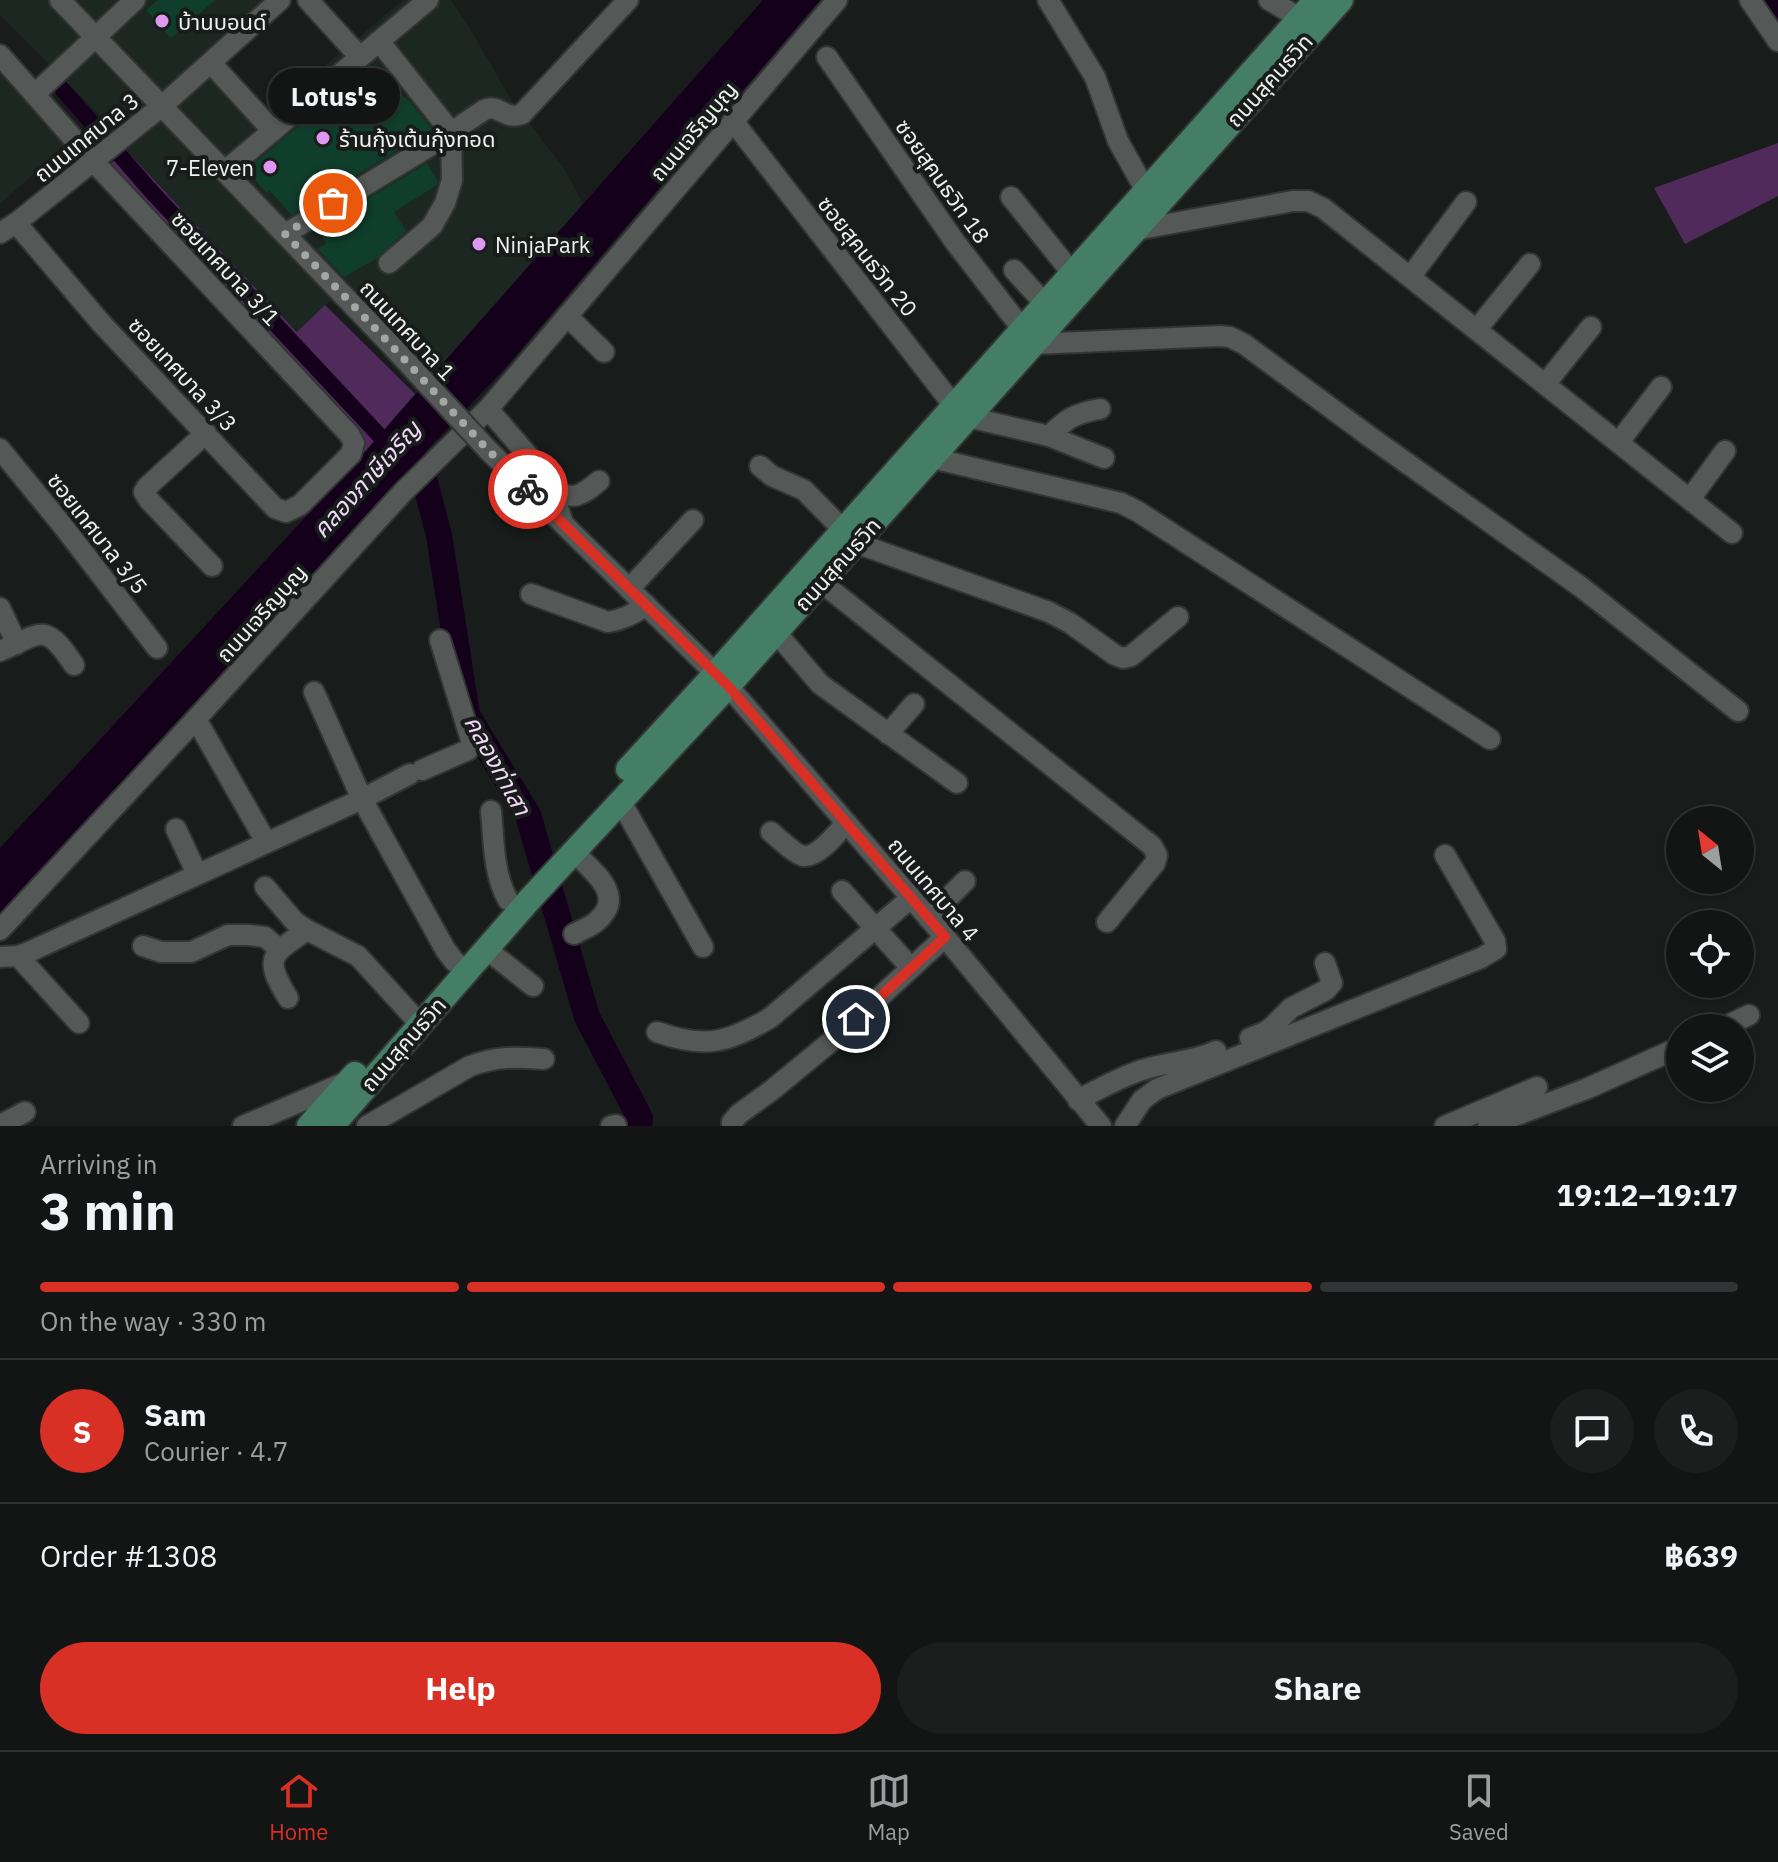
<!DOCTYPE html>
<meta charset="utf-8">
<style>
:root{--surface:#121514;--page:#1b1e1d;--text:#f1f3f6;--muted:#9c9fa0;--line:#313434;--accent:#d93025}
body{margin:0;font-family:"IBM Plex Sans","Noto Sans Thai",sans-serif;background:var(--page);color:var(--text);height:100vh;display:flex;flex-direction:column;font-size:30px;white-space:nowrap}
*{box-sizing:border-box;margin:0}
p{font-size:26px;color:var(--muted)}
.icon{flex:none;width:44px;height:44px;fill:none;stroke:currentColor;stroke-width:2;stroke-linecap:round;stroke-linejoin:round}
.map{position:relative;height:1126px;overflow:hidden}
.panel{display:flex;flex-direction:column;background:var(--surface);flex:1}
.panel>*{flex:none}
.needle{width:52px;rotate:330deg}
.buttons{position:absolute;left:1666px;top:806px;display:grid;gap:16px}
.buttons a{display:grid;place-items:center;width:88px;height:88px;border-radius:50%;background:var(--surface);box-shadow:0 2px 6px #0004,0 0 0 2px var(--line);font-size:40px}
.pin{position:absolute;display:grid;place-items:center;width:68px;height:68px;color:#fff;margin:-34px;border:4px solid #fff;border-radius:50%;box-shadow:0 2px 8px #0007}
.courier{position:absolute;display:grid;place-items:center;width:80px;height:80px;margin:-40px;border:6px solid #d93025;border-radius:50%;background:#fff;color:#222;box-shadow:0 2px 10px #0007}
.bubble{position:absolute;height:56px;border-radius:28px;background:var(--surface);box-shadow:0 2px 6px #0004,0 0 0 2px var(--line);font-size:26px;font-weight:800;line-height:56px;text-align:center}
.summary em{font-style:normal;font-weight:800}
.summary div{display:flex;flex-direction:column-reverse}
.summary{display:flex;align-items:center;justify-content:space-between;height:136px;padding:0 40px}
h1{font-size:52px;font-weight:800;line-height:60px}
.bar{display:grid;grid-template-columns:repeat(4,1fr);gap:12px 8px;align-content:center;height:96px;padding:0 40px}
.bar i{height:10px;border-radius:6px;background:var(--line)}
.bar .active{background:var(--accent)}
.bar p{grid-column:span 4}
.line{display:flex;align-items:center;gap:20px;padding:0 40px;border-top:2px solid var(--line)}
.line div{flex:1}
.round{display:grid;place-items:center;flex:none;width:84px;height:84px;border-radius:42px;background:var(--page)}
.cta{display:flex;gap:16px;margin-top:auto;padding:16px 40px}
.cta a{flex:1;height:92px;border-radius:48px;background:var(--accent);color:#fff;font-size:32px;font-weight:800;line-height:92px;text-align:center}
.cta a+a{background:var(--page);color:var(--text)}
.tab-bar{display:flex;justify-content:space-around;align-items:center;height:112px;border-top:2px solid var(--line);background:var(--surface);font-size:22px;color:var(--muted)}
.tab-bar a{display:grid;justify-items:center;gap:4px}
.tab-bar .active{color:var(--accent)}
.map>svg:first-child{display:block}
.built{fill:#1d2722}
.green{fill:#512a5c}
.water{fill:#14001b}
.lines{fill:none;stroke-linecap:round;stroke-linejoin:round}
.canal{stroke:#14001b;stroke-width:16}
.river{stroke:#14001b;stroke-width:26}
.building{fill:#103e2c}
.minor-casing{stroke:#333534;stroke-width:24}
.major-casing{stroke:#333534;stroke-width:28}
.minor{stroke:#545856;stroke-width:20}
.major{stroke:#447e67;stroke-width:24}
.minor-bridge-casing{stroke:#333534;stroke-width:24;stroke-linecap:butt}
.minor-bridge{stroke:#545856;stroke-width:20}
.done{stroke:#a4a7a5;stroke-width:8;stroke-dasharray:0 14.4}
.route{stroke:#d93025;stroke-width:10}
.poi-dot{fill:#de98f2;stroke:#181c1a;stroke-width:3}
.labels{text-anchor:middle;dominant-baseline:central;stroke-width:8;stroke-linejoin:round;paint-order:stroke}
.poi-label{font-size:22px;fill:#eff2f0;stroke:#181c1a;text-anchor:start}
.street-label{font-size:22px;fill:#eff2f0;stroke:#181c1a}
.water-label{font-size:24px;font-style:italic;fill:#f2d9fa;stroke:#181c1a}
</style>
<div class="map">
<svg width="1778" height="1126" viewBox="0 0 1778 1126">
<rect width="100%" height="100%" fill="#181c1a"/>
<!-- built -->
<g class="built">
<path d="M 0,0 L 272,0 L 212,55 L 264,117 L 403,0 L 451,0 L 469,27 L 513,103 L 564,168 L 583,204 L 435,372 L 347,285 L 298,332 L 126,150 L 174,107 L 161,94 L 116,132 L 0,15 Z"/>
<path d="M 0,67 L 70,141 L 0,204 Z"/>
</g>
<!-- green -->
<g class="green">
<path d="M 1778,143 L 1778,196 L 1685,244 L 1654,188 Z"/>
<path d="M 126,150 L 297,332 L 325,305 L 415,394 L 363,454 L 107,167 Z"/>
</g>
<!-- water -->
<path class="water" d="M 763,0 L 820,0 L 506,367 L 377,503 L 0,916 L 0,848 L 348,471 Z"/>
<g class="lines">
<!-- canal -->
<g class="canal">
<path d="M 1769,0 L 1778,12"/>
<path d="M 63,90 L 151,191 L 392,449"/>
</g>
<!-- river -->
<path class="river" d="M 408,452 L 425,482 L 439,535 L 467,715 L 528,815 L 587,1017 L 640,1118 L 639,1126"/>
</g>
<!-- building -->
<g class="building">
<path d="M 158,0 L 215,0 L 171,38 L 146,10 Z"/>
<path d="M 371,65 L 413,105 L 432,129 L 292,215 L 269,190 L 267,193 L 246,170 Z"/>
<path d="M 427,163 L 438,181 L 437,185 L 394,212 L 406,231 L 377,258 L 344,277 L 317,249 L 326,244 L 318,229 Z"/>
</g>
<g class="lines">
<defs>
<g id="minor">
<path d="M 60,0 L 392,346"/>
<path d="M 308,0 L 360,57"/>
<path d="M 1048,0 L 1095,77 L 1118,141 L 1146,191"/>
<path d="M 1269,0 L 1300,18"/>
<path d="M 1750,0 L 1778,41"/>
<path d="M 379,41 L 451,132 L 452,180 L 445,203 L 432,226 L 389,263"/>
<path d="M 0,55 L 93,161 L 349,434 L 354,443 L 351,454 L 300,505 L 286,512 L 275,508 L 102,324 L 16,223"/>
<path d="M 827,57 L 955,242 L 1023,330"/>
<path d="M 211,63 L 273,131"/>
<path d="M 35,94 L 135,0"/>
<path d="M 733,121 L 954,406 L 968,417 L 1049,436 L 1104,458"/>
<path d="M 225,171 L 428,0"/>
<path d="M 1011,197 L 1072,273"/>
<path d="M 1130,231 L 1293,201 L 1308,201 L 1323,208 L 1732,533"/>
<path d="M 0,233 L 16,223 L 162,106 L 280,0"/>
<path d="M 285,234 L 435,143 L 484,110 C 500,103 504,121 522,114 L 628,0"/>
<path d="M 1014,270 L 1045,304"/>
<path d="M 1411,276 L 1466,202"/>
<path d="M 567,316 L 604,352"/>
<path d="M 1477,329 L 1530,264"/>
<path d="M 1033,344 L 1220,336 L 1230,337 L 1244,344 L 1373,439 L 1581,587 L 1738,711"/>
<path d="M 1546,383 L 1591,327"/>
<path d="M 488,409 L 544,474 L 552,490 L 562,520"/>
<path d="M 206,433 L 147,487 L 144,492 L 149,500 L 212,566"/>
<path d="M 1049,436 C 1067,418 1076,413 1100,409"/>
<path d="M 1619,442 L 1661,387"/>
<path d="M 0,449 L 63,526 L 157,648"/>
<path d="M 488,450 L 728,686 L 945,937 L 1101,1126"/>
<path d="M 932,458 L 1121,503 L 1137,511 L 1490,739"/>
<path d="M 760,466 L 772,476 L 804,490 L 856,543 L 1049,612 L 1070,623 L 1115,655 L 1123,658 L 1131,656 L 1178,617"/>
<path d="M 552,490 C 574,501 581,496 599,481"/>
<path d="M 1690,499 L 1725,451"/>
<path d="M 821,582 L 1152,846 L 1157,855 L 1155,863 L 1107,922"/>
<path d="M 629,589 L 693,520"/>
<path d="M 531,594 L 608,622 C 624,619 634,614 646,605"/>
<path d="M 0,608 L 17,644"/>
<path d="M 767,622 L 820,684 L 957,783"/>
<path d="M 0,651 C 43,632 45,622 74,665"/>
<path d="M 314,692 L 362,799 L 410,774"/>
<path d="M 196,719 L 266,842"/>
<path d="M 888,734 L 914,704"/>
<path d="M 422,770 L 468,750 L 472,743 L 440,640"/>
<path d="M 621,802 L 703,947"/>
<path d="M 491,811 C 494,841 493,873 508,900"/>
<path d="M 176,829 L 197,874"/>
<path d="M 771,832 C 778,838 796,855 804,856 C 819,857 837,833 846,823"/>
<path d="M 265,887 L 295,922 L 307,930 L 358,956 L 420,1024"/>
<path d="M 842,891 L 903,959"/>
<path d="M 928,918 L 965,881"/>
<path d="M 0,930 L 196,719 L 404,491 L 488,409 L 837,0"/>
<path d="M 574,934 C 581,930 591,927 597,921 C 627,895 592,871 574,852"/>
<path d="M 143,946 L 161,952 L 191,952 L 228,935 L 249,935 L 265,937 L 279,949"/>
<path d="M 486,949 L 533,986"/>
<path d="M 18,956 L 79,1023"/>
<path d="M 0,957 L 18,956 L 31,951 L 362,799 L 445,949 L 454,961 L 467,972"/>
<path d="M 288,998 C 263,957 271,955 307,930"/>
<path d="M 1722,1028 L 1749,1015"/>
<path d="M 657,1032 C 705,1049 727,1043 770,1018 L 911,898"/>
<path d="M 1250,1038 L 1265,1032 L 1273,1026 L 1291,1008 L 1326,990 L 1332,983 L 1325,963"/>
<path d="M 1078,1100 C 1099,1089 1120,1077 1142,1070 C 1167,1062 1192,1062 1216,1051"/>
<path d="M 0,1125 L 25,1112"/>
<path d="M 243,1126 L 346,1082"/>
<path d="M 367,1126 L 470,1066 C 498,1056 514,1057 544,1059"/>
<path d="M 611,1126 L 616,1125"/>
<path d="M 732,1126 L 732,1122 L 739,1114 L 772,1090 L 834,1039 L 945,937"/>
<path d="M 1125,1126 L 1142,1100 L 1157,1089 L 1481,958 L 1496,949 L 1495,941 L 1445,855"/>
<path d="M 1445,1126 L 1537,1087"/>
<path d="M 1488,1126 L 1586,1089 L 1680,1047"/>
</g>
<g id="major">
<path d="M 628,769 L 715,674 L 1316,0"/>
<path d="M 309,1126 L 355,1074"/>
<path d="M 332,1126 L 531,898 L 728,686 L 1341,0"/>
</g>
</defs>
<!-- minor casing -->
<use href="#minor" class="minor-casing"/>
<!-- major casing -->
<use href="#major" class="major-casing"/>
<!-- minor -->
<use href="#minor" class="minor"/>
<!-- major -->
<use href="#major" class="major"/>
<defs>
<path id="minor-bridge" d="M 392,346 L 488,450"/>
</defs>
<!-- minor-bridge casing -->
<use href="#minor-bridge" class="minor-bridge-casing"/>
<!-- minor-bridge -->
<use href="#minor-bridge" class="minor-bridge"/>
</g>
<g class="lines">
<!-- done -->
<path class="done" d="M 333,203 L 285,234 L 392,346 L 488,450 L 528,489"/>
<!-- route -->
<path class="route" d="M 528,489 L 728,686 L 945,937 L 856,1019"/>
</g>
<!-- markers -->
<g class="poi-dot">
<circle cx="162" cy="21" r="8"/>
<circle cx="323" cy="138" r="8"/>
<circle cx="270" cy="167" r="8"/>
<circle cx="479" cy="244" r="8"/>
</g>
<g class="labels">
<!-- poi labels -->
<g class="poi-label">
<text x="178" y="21">บ้านบอนด์</text>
<text x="339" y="138">ร้านกุ้งเต้นกุ้งทอด</text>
<text x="254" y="167" text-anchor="end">7-Eleven</text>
<text x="495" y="244">NinjaPark</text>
</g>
<!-- street labels -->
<g class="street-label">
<text transform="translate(1269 80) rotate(-48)">ถนนสุคนธวิท</text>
<text transform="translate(693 131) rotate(-50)">ถนนเจริญบุญ</text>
<text transform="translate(86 137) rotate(-39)">ถนนเทศบาล 3</text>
<text transform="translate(943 181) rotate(55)">ซอยสุคนธวิท 18</text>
<text transform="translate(868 256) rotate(52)">ซอยสุคนธวิท 20</text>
<text transform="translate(226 268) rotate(47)">ซอยเทศบาล 3/1</text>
<text transform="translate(408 330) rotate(47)">ถนนเทศบาล 1</text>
<text transform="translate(183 374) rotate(47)">ซอยเทศบาล 3/3</text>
<text transform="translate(98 533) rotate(52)">ซอยเทศบาล 3/5</text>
<text transform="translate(837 564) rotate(-48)">ถนนสุคนธวิท</text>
<text transform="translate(261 613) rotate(-48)">ถนนเจริญบุญ</text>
<text transform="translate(934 889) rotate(50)">ถนนเทศบาล 4</text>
<text transform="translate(403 1044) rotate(-49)">ถนนสุคนธวิท</text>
</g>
<!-- water labels -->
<g class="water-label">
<text transform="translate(366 479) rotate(-48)">คลองภาษีเจริญ</text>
<text transform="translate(498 765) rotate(61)">คลองท่าเสา</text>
</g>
</g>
</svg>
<div class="buttons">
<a><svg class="needle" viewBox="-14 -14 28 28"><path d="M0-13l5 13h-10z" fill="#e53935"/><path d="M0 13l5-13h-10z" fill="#9c9fa0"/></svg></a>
<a><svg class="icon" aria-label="locate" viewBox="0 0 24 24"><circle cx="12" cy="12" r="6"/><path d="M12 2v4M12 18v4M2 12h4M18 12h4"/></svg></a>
<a><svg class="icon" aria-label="layers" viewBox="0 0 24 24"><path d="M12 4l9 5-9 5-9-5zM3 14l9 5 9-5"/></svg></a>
</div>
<div class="pin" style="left:333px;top:203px;background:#ea580c"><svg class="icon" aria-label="bag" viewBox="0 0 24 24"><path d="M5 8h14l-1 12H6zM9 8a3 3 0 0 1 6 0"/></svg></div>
<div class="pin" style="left:856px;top:1019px;background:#1f2937"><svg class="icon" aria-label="home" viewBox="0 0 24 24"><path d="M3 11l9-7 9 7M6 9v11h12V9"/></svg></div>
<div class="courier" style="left:528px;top:489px"><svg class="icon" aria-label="bike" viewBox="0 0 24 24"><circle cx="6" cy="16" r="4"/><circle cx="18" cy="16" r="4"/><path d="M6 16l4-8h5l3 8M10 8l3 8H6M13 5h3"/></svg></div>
<div class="bubble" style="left:268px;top:68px;width:132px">Lotus's</div>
</div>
<section class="panel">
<div class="summary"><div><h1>3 min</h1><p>Arriving in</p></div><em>19:12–19:17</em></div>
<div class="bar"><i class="active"></i><i class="active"></i><i class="active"></i><i></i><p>On the way · 330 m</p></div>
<div class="line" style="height:144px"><b class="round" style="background:var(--accent);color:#fff">S</b><div><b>Sam</b><p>Courier · 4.7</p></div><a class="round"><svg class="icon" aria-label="chat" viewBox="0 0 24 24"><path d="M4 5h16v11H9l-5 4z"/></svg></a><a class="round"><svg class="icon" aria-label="phone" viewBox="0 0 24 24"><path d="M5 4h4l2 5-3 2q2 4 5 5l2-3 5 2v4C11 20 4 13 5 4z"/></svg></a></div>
<div class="line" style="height:104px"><div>Order #1308</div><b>฿639</b></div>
<div class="cta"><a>Help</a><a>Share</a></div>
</section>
<nav class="tab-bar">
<a class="active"><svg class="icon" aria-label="home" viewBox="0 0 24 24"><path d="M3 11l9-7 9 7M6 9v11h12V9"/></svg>Home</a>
<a><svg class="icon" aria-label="map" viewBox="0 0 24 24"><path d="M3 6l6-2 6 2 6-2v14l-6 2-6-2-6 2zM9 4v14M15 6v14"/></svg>Map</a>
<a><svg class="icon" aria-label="saved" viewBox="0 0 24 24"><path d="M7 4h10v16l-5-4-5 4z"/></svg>Saved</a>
</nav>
